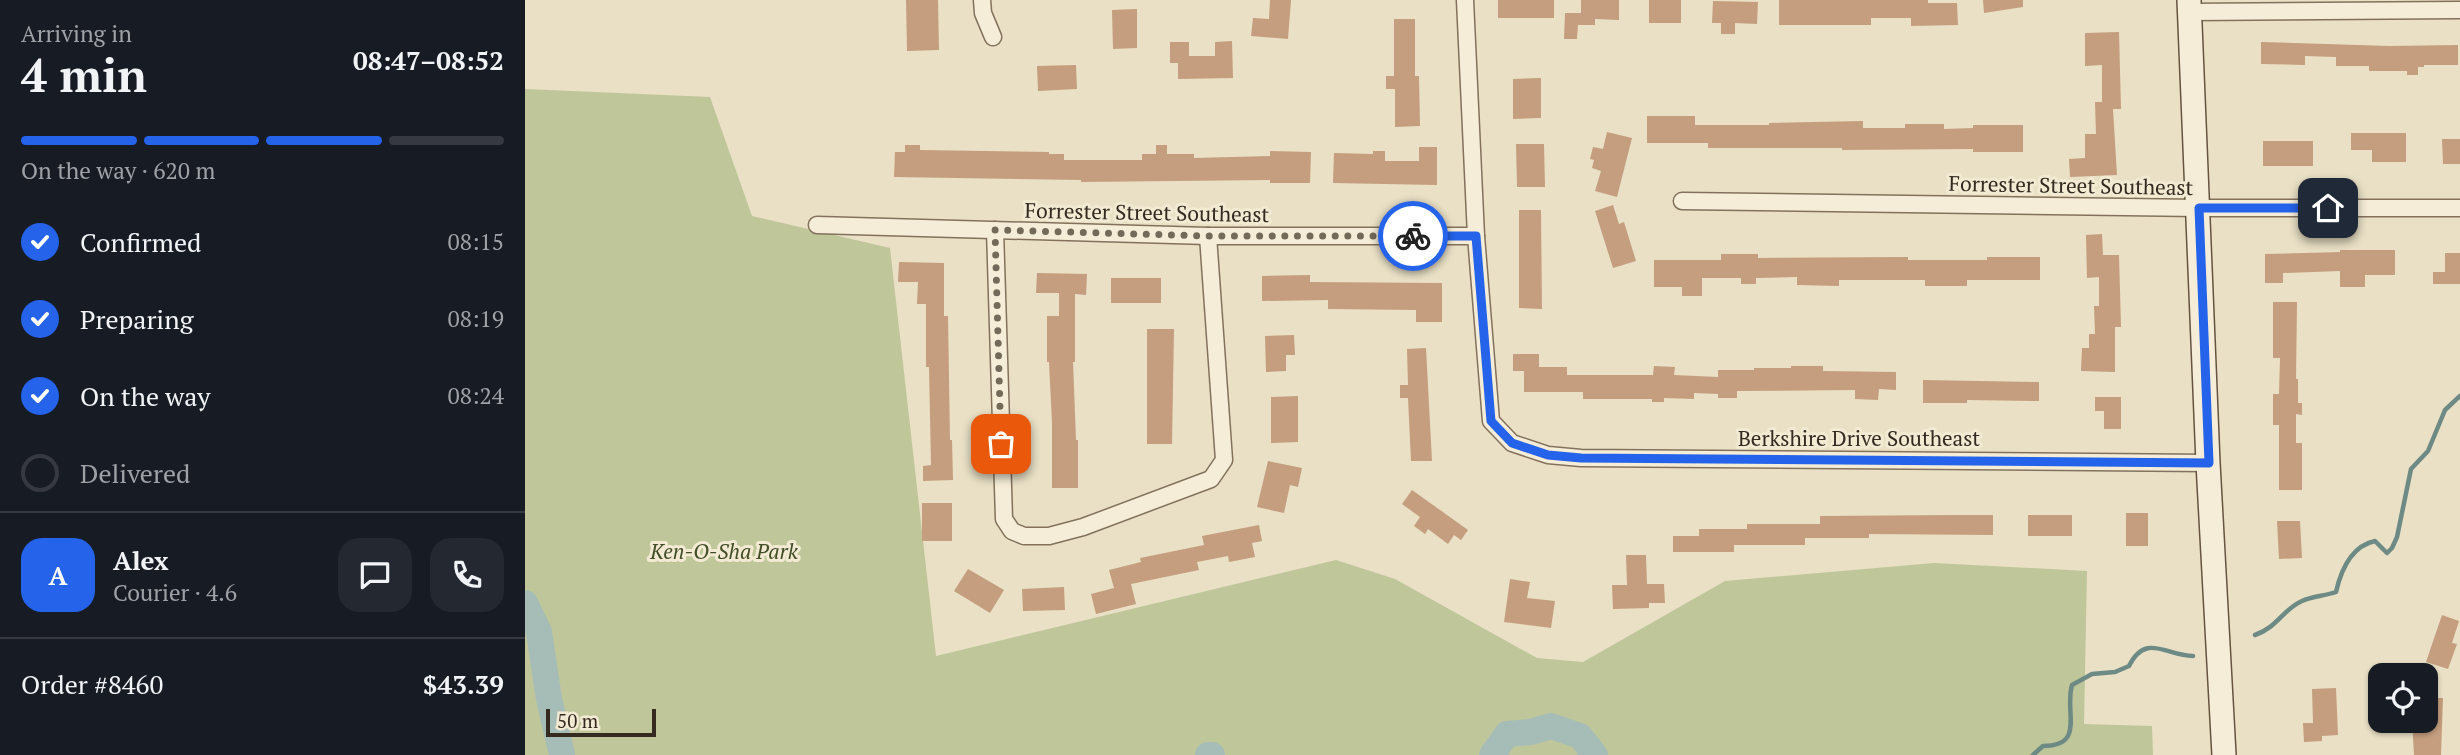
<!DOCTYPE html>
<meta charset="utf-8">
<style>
:root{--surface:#171b24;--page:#242831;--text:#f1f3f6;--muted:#9ea1a6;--line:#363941;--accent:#2563eb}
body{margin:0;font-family:"PT Serif",serif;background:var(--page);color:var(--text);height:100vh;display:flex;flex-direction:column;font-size:26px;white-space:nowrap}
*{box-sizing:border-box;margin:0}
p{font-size:23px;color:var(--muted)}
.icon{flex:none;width:38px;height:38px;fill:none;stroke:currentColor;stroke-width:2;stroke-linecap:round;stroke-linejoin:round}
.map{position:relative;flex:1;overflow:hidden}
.drawer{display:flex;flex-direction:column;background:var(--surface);width:525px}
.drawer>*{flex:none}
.buttons{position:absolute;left:1843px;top:663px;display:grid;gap:14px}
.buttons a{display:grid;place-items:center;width:70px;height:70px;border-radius:14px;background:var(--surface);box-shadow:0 2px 5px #0004;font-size:35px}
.scale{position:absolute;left:21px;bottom:18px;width:110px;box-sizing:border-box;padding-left:7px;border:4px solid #342a1f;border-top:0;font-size:19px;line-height:24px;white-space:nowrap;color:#342a1f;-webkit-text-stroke:5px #f2ead3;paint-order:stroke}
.pin{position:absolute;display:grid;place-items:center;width:60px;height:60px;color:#fff;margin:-30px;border-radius:14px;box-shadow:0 4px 10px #0006}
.courier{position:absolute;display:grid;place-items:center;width:70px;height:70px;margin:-35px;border:5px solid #2563eb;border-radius:50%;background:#fff;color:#222;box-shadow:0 2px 9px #0007}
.overview em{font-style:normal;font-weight:700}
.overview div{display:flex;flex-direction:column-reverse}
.overview{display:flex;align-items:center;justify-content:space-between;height:119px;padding:0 21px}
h1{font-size:46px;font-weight:700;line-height:52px}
.bar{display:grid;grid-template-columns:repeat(4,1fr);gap:10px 7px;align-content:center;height:84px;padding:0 21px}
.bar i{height:9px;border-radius:5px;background:var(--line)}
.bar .current{background:var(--accent)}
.bar p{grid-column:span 4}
.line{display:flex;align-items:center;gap:18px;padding:0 21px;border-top:2px solid var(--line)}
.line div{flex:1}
.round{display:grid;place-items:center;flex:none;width:74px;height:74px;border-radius:21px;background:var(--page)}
ol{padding:0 21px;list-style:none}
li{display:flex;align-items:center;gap:21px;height:77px}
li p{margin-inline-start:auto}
li .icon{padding:7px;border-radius:50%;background:var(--accent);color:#fff;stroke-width:4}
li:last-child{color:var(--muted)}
li i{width:38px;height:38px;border:4px solid var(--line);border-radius:50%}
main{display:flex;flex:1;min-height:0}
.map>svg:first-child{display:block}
.green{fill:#bfc69a}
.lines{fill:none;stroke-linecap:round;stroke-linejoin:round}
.stream{stroke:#6e8a84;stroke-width:4.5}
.river{stroke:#a6bdb7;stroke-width:26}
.building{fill:#c49e7e}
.street-casing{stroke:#82725d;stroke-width:19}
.secondary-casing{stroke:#645440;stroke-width:26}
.street{stroke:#f5edd7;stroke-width:16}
.secondary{stroke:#f5edd7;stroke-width:23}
.done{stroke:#736a59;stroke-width:7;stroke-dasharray:0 12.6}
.route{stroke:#2563eb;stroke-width:9}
.labels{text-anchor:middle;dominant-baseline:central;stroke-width:6;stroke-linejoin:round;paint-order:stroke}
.street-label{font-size:21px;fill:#342a1f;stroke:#f2ead3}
.park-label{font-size:21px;font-style:italic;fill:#434e28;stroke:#f2ead3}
</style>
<main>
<section class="drawer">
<div class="overview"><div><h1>4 min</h1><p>Arriving in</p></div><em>08:47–08:52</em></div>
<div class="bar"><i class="current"></i><i class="current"></i><i class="current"></i><i></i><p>On the way · 620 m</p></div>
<ol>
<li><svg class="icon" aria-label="check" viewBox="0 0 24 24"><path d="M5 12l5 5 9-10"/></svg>Confirmed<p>08:15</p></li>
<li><svg class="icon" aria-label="check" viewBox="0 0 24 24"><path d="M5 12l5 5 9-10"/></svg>Preparing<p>08:19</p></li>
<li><svg class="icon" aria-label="check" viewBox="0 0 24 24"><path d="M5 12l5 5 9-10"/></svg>On the way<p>08:24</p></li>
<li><i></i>Delivered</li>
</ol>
<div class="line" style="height:126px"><b class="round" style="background:var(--accent);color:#fff">A</b><div><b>Alex</b><p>Courier · 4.6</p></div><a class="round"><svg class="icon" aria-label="chat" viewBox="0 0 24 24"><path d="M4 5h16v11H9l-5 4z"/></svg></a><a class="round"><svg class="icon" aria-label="phone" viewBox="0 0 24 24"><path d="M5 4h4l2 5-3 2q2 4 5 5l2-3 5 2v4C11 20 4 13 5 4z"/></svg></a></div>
<div class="line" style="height:91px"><div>Order #8460</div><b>$43.39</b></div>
</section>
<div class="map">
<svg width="1935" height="755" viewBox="0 0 1935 755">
<rect width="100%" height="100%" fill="#e9e0c5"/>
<!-- green -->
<path class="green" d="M 0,89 L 185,97 L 227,216 L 365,248 L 411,656 L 811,560 L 870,579 L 1012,658 L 1058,662 L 1200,581 L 1409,563 L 1562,571 L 1559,724 L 1627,726 L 1628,755 L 0,755 Z"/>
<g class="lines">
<!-- stream -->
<g class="stream">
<path d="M 1730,635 C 1753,627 1757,610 1777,601 C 1787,596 1800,596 1811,592 C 1816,570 1827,546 1850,541 L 1862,553 L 1867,548 L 1872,537 L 1886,469 L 1903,451 L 1920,410 L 1935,396"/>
<path d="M 1508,755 L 1518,746 C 1561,746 1539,712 1547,685 L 1567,674 L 1590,672 L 1604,666 C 1621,632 1641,656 1668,656"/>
</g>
<!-- river -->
<g class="river">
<path d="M 0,603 L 14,632 L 24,699 L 37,755"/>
<path d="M 683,755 L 687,755"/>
<path d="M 967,755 L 982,734 L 1006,732 L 1026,726 L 1055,736 L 1070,755"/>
</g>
</g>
<!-- building -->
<g class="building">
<path d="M 381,0 L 413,0 L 414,50 L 382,51 Z"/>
<path d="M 745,0 L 766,0 L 763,39 L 726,36 L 728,18 L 744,19 Z"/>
<rect x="973" y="0" width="56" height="18"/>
<path d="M 1056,0 L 1094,0 L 1094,20 L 1070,19 L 1070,25 L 1053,25 L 1052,39 L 1039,39 L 1040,13 L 1056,13 Z"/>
<rect x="1124" y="0" width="32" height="23"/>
<path d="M 1254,0 L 1403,0 L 1403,3 L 1432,3 L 1433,25 L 1386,26 L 1386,18 L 1346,18 L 1346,25 L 1254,25 Z"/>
<path d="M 1458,0 L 1498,0 L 1498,7 L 1459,13 Z"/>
<path d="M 1188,1 L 1233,2 L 1232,24 L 1210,23 L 1210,34 L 1196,34 L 1196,23 L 1187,23 Z"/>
<path d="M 612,9 L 612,48 L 588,49 L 587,10 Z"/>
<path d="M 869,19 L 890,19 L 890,76 L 894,76 L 895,126 L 870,127 L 870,89 L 861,89 L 861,76 L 869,76 Z"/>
<path d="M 1594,32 L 1596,109 L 1588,109 L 1592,175 L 1545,177 L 1544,159 L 1560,158 L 1560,134 L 1571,134 L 1570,102 L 1577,102 L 1577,65 L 1560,66 L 1560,33 Z"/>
<path d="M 707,41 L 708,78 L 653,79 L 653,63 L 645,63 L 645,42 L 664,42 L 664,56 L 690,56 L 690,42 Z"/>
<path d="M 1736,42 L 1865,46 L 1933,45 L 1933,65 L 1899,65 L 1899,67 L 1893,67 L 1893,75 L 1882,75 L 1882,71 L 1844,71 L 1844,66 L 1811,66 L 1811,57 L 1780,56 L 1780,65 L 1736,64 Z"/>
<path d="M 551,65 L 552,89 L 513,91 L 512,66 Z"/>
<path d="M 1016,78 L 1016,118 L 988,119 L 988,79 Z"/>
<path d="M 1122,116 L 1170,116 L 1170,125 L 1244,125 L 1244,123 L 1338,121 L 1338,128 L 1380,128 L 1380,124 L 1419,124 L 1419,129 L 1448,128 L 1448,125 L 1498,125 L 1498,152 L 1448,152 L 1448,149 L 1317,150 L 1317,148 L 1183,148 L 1183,143 L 1122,143 Z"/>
<path d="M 1082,132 L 1107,138 L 1092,197 L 1070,191 L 1076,171 L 1067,168 L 1069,160 L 1065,159 L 1068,147 L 1078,149 Z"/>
<path d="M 1826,133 L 1881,133 L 1881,162 L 1847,162 L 1847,150 L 1826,150 Z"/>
<path d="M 1917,139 L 1935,139 L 1935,164 L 1918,164 Z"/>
<rect x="1738" y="141" width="50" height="25"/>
<path d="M 991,144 L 1019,144 L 1020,187 L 992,187 Z"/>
<path d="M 380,145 L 395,145 L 395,150 L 524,152 L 524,154 L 539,154 L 539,160 L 617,160 L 617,154 L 631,154 L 631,145 L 642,145 L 642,154 L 669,154 L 669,158 L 745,156 L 745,151 L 786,152 L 785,183 L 745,183 L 745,180 L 556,182 L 556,180 L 369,177 L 370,152 L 380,152 Z"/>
<path d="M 894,147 L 912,147 L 912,185 L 808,183 L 809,153 L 848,154 L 848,151 L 860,151 L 860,161 L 894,161 Z"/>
<path d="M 1088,205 L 1094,224 L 1099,222 L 1111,261 L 1088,268 L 1070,211 Z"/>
<path d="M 994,210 L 1016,210 L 1017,309 L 994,308 Z"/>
<path d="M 1577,234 L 1578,255 L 1594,255 L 1596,327 L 1590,327 L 1590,372 L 1556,371 L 1557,348 L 1564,348 L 1564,334 L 1570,334 L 1569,306 L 1574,306 L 1574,277 L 1562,278 L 1561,235 Z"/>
<path d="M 1815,250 L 1870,250 L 1870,275 L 1840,275 L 1840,287 L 1815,287 L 1815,271 L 1758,273 L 1758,283 L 1740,283 L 1740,254 L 1815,252 Z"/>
<path d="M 1920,253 L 1935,253 L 1935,284 L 1908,284 L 1908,272 L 1920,272 Z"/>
<path d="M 1196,254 L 1233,254 L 1233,258 L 1383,257 L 1383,260 L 1462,260 L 1462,257 L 1515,257 L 1515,280 L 1442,280 L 1442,286 L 1400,286 L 1400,280 L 1314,280 L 1314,286 L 1272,285 L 1272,277 L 1231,278 L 1231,284 L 1216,284 L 1216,278 L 1177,278 L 1177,296 L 1157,296 L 1157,287 L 1129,287 L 1129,260 L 1196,260 Z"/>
<path d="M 374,262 L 419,263 L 419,316 L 423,316 L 425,440 L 427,440 L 428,480 L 398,481 L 398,466 L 406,465 L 404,367 L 401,367 L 401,304 L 392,304 L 393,282 L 373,282 Z"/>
<path d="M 512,273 L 562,274 L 561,295 L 550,294 L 550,362 L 548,362 L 551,440 L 553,440 L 553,488 L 527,488 L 527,423 L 524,362 L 522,362 L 522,316 L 534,316 L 534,293 L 511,293 Z"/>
<path d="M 785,275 L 785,282 L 917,283 L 917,322 L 891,322 L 891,310 L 803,309 L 803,300 L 737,301 L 737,276 Z"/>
<rect x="586" y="278" width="50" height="25"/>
<path d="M 1748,302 L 1772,302 L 1771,379 L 1773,379 L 1773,403 L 1777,403 L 1777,415 L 1771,414 L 1771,443 L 1777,443 L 1777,490 L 1754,490 L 1754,425 L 1748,425 L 1748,394 L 1754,394 L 1755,358 L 1748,358 Z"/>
<path d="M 622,329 L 649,329 L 647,444 L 622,444 Z"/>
<path d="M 769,335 L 770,355 L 761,355 L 761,371 L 741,372 L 740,336 Z"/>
<path d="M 901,348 L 907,461 L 886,461 L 883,398 L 875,398 L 875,385 L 883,385 L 882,349 Z"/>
<path d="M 988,354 L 1014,354 L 1014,367 L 1042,367 L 1042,375 L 1128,375 L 1129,366 L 1150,367 L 1149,375 L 1193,377 L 1193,370 L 1229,370 L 1229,368 L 1266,368 L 1266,366 L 1298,366 L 1298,371 L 1371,372 L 1371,390 L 1354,389 L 1353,400 L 1330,399 L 1330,390 L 1212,391 L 1212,398 L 1193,398 L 1193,394 L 1169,393 L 1169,399 L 1139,398 L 1139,402 L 1127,402 L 1127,399 L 1058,399 L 1058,392 L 999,392 L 999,371 L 988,371 Z"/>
<path d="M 1398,380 L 1514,382 L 1514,401 L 1442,400 L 1442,403 L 1398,403 Z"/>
<path d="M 773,396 L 773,442 L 746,443 L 746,397 Z"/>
<path d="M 1570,397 L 1596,397 L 1596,429 L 1579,429 L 1579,411 L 1570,411 Z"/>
<path d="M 743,461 L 777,468 L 773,487 L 765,485 L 759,513 L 732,507 Z"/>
<path d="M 887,490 L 943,530 L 936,540 L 929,535 L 923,544 L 903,529 L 900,534 L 889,526 L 895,517 L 877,504 Z"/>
<rect x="397" y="503" width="30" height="38"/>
<rect x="1601" y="513" width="22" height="33"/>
<path d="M 1429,515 L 1468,515 L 1468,535 L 1344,534 L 1344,538 L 1280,538 L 1280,545 L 1209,545 L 1209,552 L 1148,552 L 1148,536 L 1174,536 L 1174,529 L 1222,529 L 1222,524 L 1295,524 L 1295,516 Z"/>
<rect x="1503" y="515" width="44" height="21"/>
<path d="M 1752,521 L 1775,521 L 1777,558 L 1754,559 Z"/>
<path d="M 734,525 L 737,541 L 727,543 L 730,557 L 704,562 L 703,556 L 672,562 L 674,570 L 606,584 L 611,604 L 571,614 L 566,594 L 589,588 L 584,570 L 616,562 L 615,558 L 679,545 L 677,536 Z"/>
<path d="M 1101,555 L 1121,555 L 1122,584 L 1139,584 L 1140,603 L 1124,603 L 1124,608 L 1088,609 L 1087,585 L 1102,585 Z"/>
<path d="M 443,569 L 479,590 L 465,613 L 429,591 Z"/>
<path d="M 985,579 L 1005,582 L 1002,598 L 1030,601 L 1026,628 L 979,622 Z"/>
<path d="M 539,587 L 540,610 L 498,611 L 497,589 Z"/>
<path d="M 1917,615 L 1934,621 L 1927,643 L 1932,644 L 1923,669 L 1901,662 Z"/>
<path d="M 1811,688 L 1813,735 L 1797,736 L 1797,741 L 1779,742 L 1778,723 L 1788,723 L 1787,689 Z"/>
<path d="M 1900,698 L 1918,698 L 1916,755 L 1889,755 L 1887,721 L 1900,721 Z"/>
</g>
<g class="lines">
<defs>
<g id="street">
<path d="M 457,0 L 458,13 L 468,37"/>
<path d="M 940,0 L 951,236 L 966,421 L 987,443 L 1023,455 L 1056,458 L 1683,463"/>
<path d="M 1665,12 L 1935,10"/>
<path d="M 1157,201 L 1674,208 L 1935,208"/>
<path d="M 292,225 L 683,236 L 951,236"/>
<path d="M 470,230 L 479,519 L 487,531 L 499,536 L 524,536 L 558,527 L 686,479 L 699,460 L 683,236"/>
</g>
<path id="secondary" d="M 1664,0 L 1683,463 L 1699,755"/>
</defs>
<!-- street casing -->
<use href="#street" class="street-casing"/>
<!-- secondary casing -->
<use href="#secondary" class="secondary-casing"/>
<!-- street -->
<use href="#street" class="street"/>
<!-- secondary -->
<use href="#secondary" class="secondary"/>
</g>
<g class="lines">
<!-- done -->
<path class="done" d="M 476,444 L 470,230 L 684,236 L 888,236"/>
<!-- route -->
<path class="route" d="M 888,236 L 951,236 L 966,421 L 987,443 L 1023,455 L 1056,458 L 1684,463 L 1674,208 L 1803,208"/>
</g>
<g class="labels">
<!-- street labels -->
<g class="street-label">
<text transform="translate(1546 185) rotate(1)">Forrester Street Southeast</text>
<text transform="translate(622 212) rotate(1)">Forrester Street Southeast</text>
<text x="1334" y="438">Berkshire Drive Southeast</text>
</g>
<!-- park labels -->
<g class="park-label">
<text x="199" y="551">Ken-O-Sha Park</text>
</g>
</g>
</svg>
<div class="buttons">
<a><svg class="icon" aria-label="locate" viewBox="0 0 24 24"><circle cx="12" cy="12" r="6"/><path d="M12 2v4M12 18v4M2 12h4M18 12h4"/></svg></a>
</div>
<div class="scale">50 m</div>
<div class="pin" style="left:476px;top:444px;background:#ea580c"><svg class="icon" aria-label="bag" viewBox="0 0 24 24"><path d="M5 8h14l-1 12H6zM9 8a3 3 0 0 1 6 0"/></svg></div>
<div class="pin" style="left:1803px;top:208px;background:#1f2937"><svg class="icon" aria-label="home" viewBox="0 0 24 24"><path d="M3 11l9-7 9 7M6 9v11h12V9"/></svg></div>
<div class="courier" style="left:888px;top:236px"><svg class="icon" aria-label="bike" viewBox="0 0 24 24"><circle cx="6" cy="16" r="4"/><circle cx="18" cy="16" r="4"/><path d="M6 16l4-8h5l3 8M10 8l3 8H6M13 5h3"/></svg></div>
</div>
</main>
